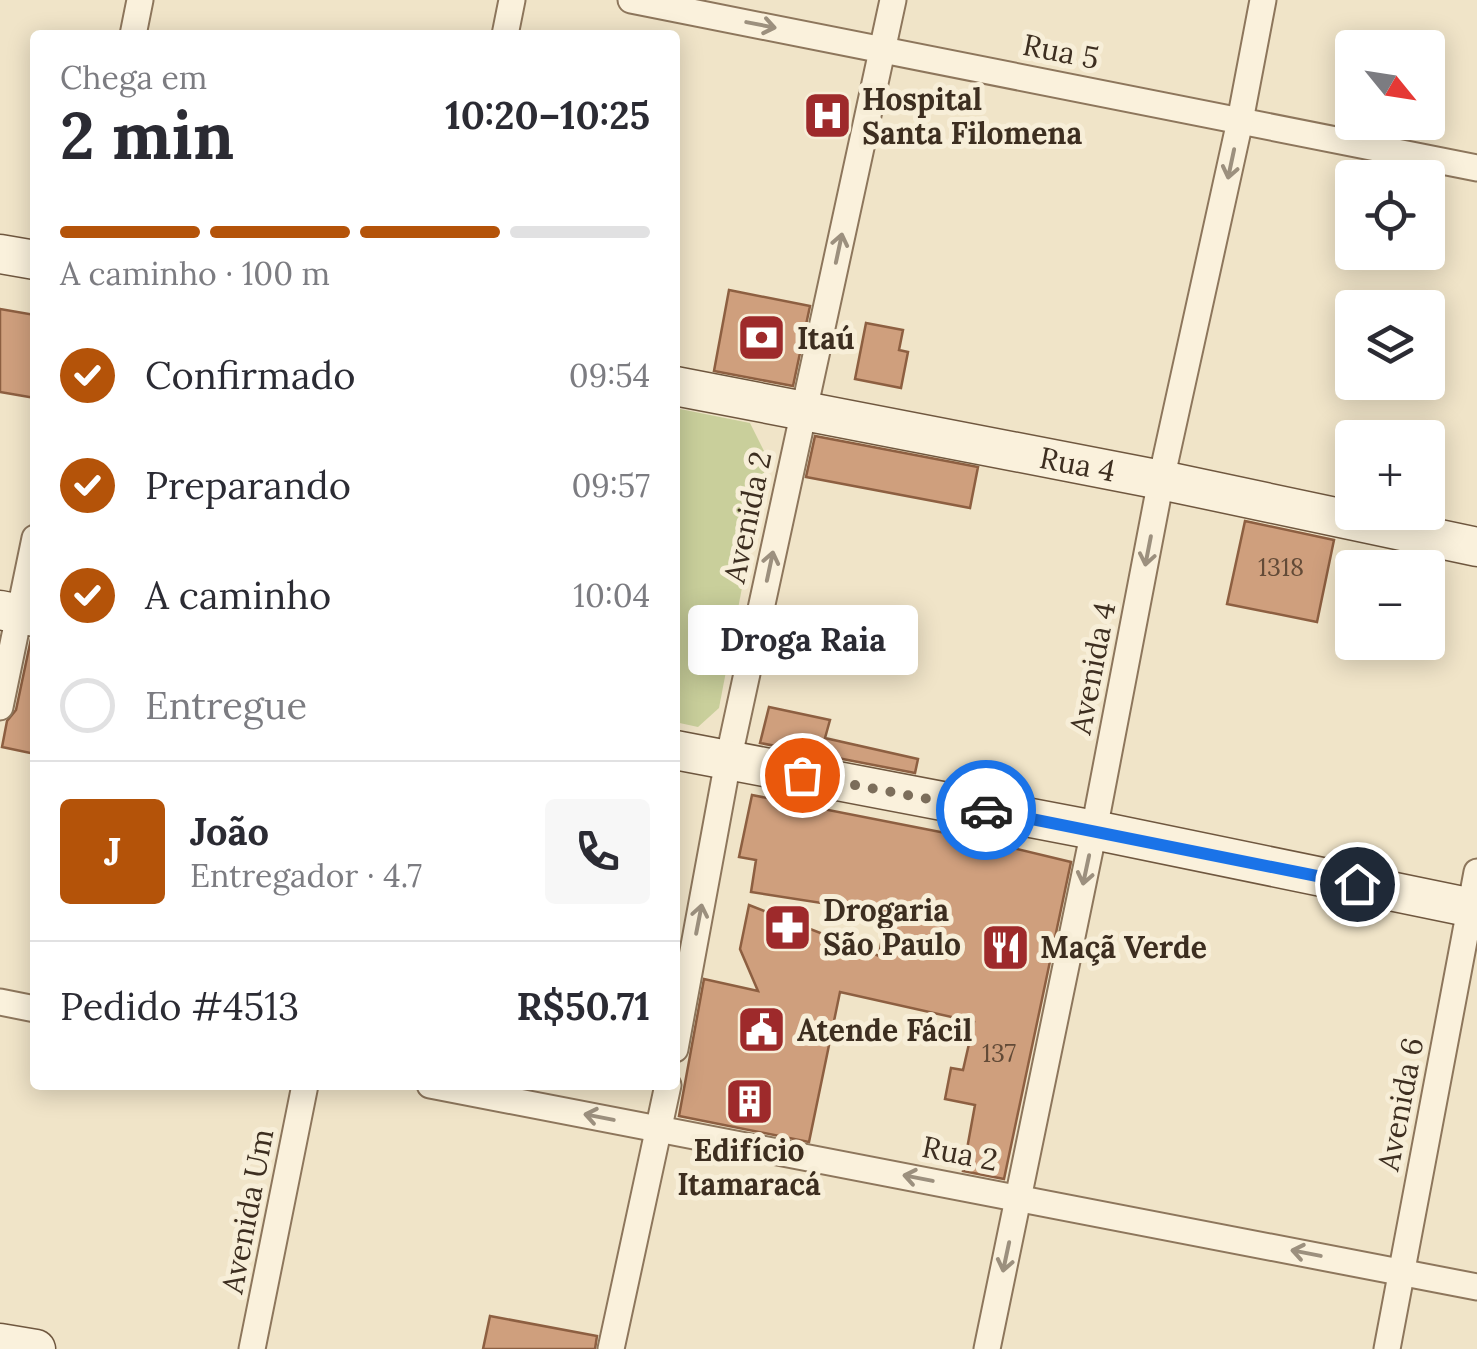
<!DOCTYPE html>
<html lang="pt">
<meta charset="utf-8">
<style>
:root{--surface:#fff;--page:#f7f7f7;--text:#2b2b33;--muted:#7c7c81;--line:#e1e1e2;--accent:#b45309}
body{margin:0;font-family:Lora,serif;background:var(--page);color:var(--text);height:100vh;display:flex;flex-direction:column;font-size:38px;white-space:nowrap}
*{box-sizing:border-box;margin:0}
p{font-size:32px;color:var(--muted)}
.icon{flex:none;width:55px;height:55px;fill:none;stroke:currentColor;stroke-width:2;stroke-linecap:round;stroke-linejoin:round}
.map{position:relative;flex:1;overflow:hidden}
.sheet{position:absolute;left:30px;top:30px;width:650px;height:1060px;display:flex;flex-direction:column;background:var(--surface);border-radius:10px;box-shadow:0 5px 25px #0003}
.sheet>*{flex:none}
.needle{width:65px;rotate:120deg}
.fabs{position:absolute;left:1335px;top:30px;display:grid;gap:20px}
.fabs a{display:grid;place-items:center;width:110px;height:110px;border-radius:10px;background:var(--surface);box-shadow:0 5px 25px #0003;font-size:50px}
.pin{position:absolute;display:grid;place-items:center;width:85px;height:85px;color:#fff;margin:-42px;border:5px solid #fff;border-radius:50%;box-shadow:0 2px 10px #0007}
.courier{position:absolute;display:grid;place-items:center;width:100px;height:100px;margin:-50px;border:8px solid #1a73e8;border-radius:50%;background:#fff;color:#222;box-shadow:0 2px 12px #0007}
.bubble{position:absolute;height:70px;border-radius:10px;background:var(--surface);box-shadow:0 5px 25px #0003;font-size:32px;font-weight:800;line-height:70px;text-align:center}
.headline em{font-style:normal;font-weight:800}
.headline div{display:flex;flex-direction:column-reverse}
.headline{display:flex;align-items:center;justify-content:space-between;height:170px;padding:0 30px}
h1{font-size:65px;font-weight:800;line-height:75px}
.bar{display:grid;grid-template-columns:repeat(4,1fr);gap:15px 10px;align-content:center;height:120px;padding:0 30px}
.bar i{height:12px;border-radius:8px;background:var(--line)}
.bar .selected{background:var(--accent)}
.bar p{grid-column:span 4}
.line{display:flex;align-items:center;gap:25px;padding:0 30px;border-top:2px solid var(--line)}
.line div{flex:1}
.round{display:grid;place-items:center;flex:none;width:105px;height:105px;border-radius:10px;background:var(--page)}
ol{padding:0 30px;list-style:none}
li{display:flex;align-items:center;gap:30px;height:110px}
li p{margin-inline-start:auto}
li .icon{padding:10px;border-radius:50%;background:var(--accent);color:#fff;stroke-width:4}
li:last-child{color:var(--muted)}
li i{width:55px;height:55px;border:5px solid var(--line);border-radius:50%}
.map>svg:first-child{display:block}
.green{fill:#c9cf9b}
.building{fill:#cf9f7d;stroke:#8d5f41;stroke-width:2.5}
.lines{fill:none;stroke-linecap:round;stroke-linejoin:round}
.street-casing{stroke:#8d765c;stroke-width:29}
.secondary-casing{stroke:#6f573f;stroke-width:41}
.street{stroke:#faf1dc;stroke-width:25}
.secondary{stroke:#faf1dc;stroke-width:38}
.oneway{stroke:#9c907e}
.done{stroke:#7c6e5b;stroke-width:10;stroke-dasharray:0 18}
.route{stroke:#1a73e8;stroke-width:12}
.labels{text-anchor:middle;dominant-baseline:central;stroke-width:10;stroke-linejoin:round;paint-order:stroke}
.number-label{font-size:25px;fill:#624a37}
.street-label{font-size:30px;fill:#3d2e20;stroke:#f7eed8}
.poi-label{font-size:30px;font-weight:bold;fill:#3d2e20;stroke:#f7eed8;text-anchor:start}
</style>
<div class="map">
<svg width="1477" height="1349" viewBox="0 0 1477 1349">
<rect width="100%" height="100%" fill="#f0e4c8"/>
<!-- green -->
<path class="green" d="M 675,408 L 750,423 L 767,457 L 719,708 L 698,727 L 675,722 Z"/>
<!-- building -->
<g class="building">
<path d="M 729,290 L 810,306 L 793,386 L 714,371 Z"/>
<path d="M 0,309 L 35,315 L 35,398 L 0,392 Z"/>
<path d="M 866,323 L 903,330 L 899,350 L 908,352 L 901,388 L 855,379 Z"/>
<path d="M 815,436 L 978,467 L 970,508 L 806,477 Z"/>
<path d="M 1245,521 L 1334,540 L 1317,622 L 1227,604 Z"/>
<path d="M 31,639 L 35,639 L 35,754 L 2,747 L 7,721 L 16,710 Z"/>
<path d="M 769,707 L 830,720 L 825,738 L 918,759 L 915,773 L 760,743 Z"/>
<path d="M 752,795 L 971,838 L 1071,862 L 1004,1179 L 963,1171 L 975,1105 L 945,1099 L 951,1068 L 963,1070 L 974,1022 L 840,992 L 809,1142 L 679,1116 L 704,979 L 758,991 L 740,949 L 749,905 L 879,956 L 886,913 L 751,892 L 756,860 L 739,857 Z"/>
<path d="M 490,1316 L 597,1336 L 595,1349 L 483,1349 Z"/>
</g>
<g class="lines">
<defs>
<g id="street">
<path d="M 631,0 L 1477,168"/>
<path d="M 133,35 L 140,0"/>
<path d="M 505,35 L 512,0"/>
<path d="M 0,707 L 35,538"/>
<path d="M 0,1002 L 35,1009"/>
<path d="M 675,1049 L 728,761 L 893,0"/>
<path d="M 430,1085 L 1477,1287"/>
<path d="M 252,1349 L 305,1085"/>
<path d="M 611,1349 L 668,1085"/>
<path d="M 987,1349 L 1094,830 L 1161,480 L 1240,121 L 1263,0"/>
<path d="M 1387,1349 L 1477,872"/>
</g>
<g id="secondary">
<path d="M 0,254 L 35,260"/>
<path id="s1" d="M 675,386 L 1161,480 L 1477,547"/>
<path d="M 0,610 L 35,617"/>
<path d="M 675,750 L 1094,830 L 1477,909"/>
<path d="M 0,1343 L 36,1349"/>
</g>
</defs>
<!-- street casing -->
<use href="#street" class="street-casing"/>
<!-- secondary casing -->
<use href="#secondary" class="secondary-casing"/>
<!-- street -->
<use href="#street" class="street"/>
<!-- secondary -->
<use href="#secondary" class="secondary"/>
</g>
<!-- one-way arrows -->
<defs><path id="oneway-shaft" d="M-6 0H5M1.5-3L5.5 0L1.5 3" fill="none" stroke-width="1.6" stroke-linecap="round" stroke-linejoin="round" transform="scale(2.5)"/></defs>
<g class="oneway">
<use href="#oneway-shaft" transform="translate(761 25) rotate(11)"/>
<use href="#oneway-shaft" transform="translate(1231 164) rotate(102)"/>
<use href="#oneway-shaft" transform="translate(839 248) rotate(-78)"/>
<use href="#oneway-shaft" transform="translate(1148 551) rotate(101)"/>
<use href="#oneway-shaft" transform="translate(770 566) rotate(-78)"/>
<use href="#oneway-shaft" transform="translate(1086 870) rotate(102)"/>
<use href="#oneway-shaft" transform="translate(699 919) rotate(-79)"/>
<use href="#oneway-shaft" transform="translate(599 1117) rotate(-169)"/>
<use href="#oneway-shaft" transform="translate(918 1178) rotate(-169)"/>
<use href="#oneway-shaft" transform="translate(1306 1253) rotate(-169)"/>
<use href="#oneway-shaft" transform="translate(1006 1257) rotate(102)"/>
</g>
<g class="lines">
<!-- done -->
<path class="done" d="M 802,775 L 986,810"/>
<!-- route -->
<path class="route" d="M 986,810 L 1357,884"/>
</g>
<!-- icons -->
<defs>
<symbol id="hospital-square" viewBox="-11 -11 22 22"><rect x="-9" y="-9" width="18" height="18" rx="4" fill="#9e2a2b" stroke="#f7eed8"/><path d="M-5-5h3v3.5h4V-5h3V5h-3V1.5h-4V5h-3Z" fill="#fff"/></symbol>
<symbol id="bank-square" viewBox="-11 -11 22 22"><rect x="-9" y="-9" width="18" height="18" rx="4" fill="#9e2a2b" stroke="#f7eed8"/><path d="M-6-4H6V4H-6ZM0-2.3a2.3 2.3 0 1 0 0 4.6a2.3 2.3 0 1 0 0-4.6Z" fill="#fff"/></symbol>
<symbol id="pharmacy-square" viewBox="-11 -11 22 22"><rect x="-9" y="-9" width="18" height="18" rx="4" fill="#9e2a2b" stroke="#f7eed8"/><path d="M-2-6h4v4h4v4h-4v4h-4v-4h-4v-4h4Z" fill="#fff"/></symbol>
<symbol id="restaurant-square" viewBox="-11 -11 22 22"><rect x="-9" y="-9" width="18" height="18" rx="4" fill="#9e2a2b" stroke="#f7eed8"/><path d="M-5-6h1v4h1v-4h1v4h1v-4h1v5L-1.5 .5V6h-2V.5L-5-1ZM5-6V6H3V1.5H1.5Q1.5-4 5-6Z" fill="#fff"/></symbol>
<symbol id="civic-square" viewBox="-11 -11 22 22"><rect x="-9" y="-9" width="18" height="18" rx="4" fill="#9e2a2b" stroke="#f7eed8"/><path d="M-.6-6.5H3V-4.5H.6V-3L4-1V1h2V6H-6V1h2V-1L-.6-3ZM-1.2 2.5V6h2.4V2.5Z" fill="#fff"/></symbol>
<symbol id="building-square" viewBox="-11 -11 22 22"><rect x="-9" y="-9" width="18" height="18" rx="4" fill="#9e2a2b" stroke="#f7eed8"/><path d="M-4-6H4V6H1V3H-1V6H-4ZM-2.5-4.3h1.7v1.8h-1.7ZM.8-4.3h1.7v1.8H.8ZM-2.5-1h1.7V.8h-1.7ZM.8-1h1.7V.8H.8Z" fill="#fff"/></symbol>
</defs>
<g fill-rule="evenodd">
<use href="#hospital-square" x="800" y="88" width="55" height="55"/>
<use href="#bank-square" x="734" y="310" width="55" height="55"/>
<use href="#pharmacy-square" x="760" y="900" width="55" height="55"/>
<use href="#restaurant-square" x="978" y="920" width="55" height="55"/>
<use href="#civic-square" x="734" y="1002" width="55" height="55"/>
<use href="#building-square" x="722" y="1074" width="55" height="55"/>
</g>
<g class="labels">
<!-- number labels -->
<g class="number-label">
<text x="1281" y="567">1318</text>
<text x="999" y="1053">137</text>
</g>
<!-- street labels -->
<g class="street-label">
<text transform="translate(1061 51) rotate(11)">Rua 5</text>
<text stroke="none"><textPath href="#s1" startOffset="410">Rua 4</textPath></text>
<text transform="translate(747 517) rotate(-78)">Avenida 2</text>
<text transform="translate(1092 668) rotate(-79)">Avenida 4</text>
<text transform="translate(1400 1104) rotate(-79)">Avenida 6</text>
<text transform="translate(960 1153) rotate(11)">Rua 2</text>
<text transform="translate(247 1211) rotate(-79)">Avenida Um</text>
</g>
<!-- poi labels -->
<g class="poi-label">
<text x="862" y="99">Hospital<tspan x="862" dy="34">Santa Filomena</tspan></text>
<text x="797" y="338">Itaú</text>
<text x="823" y="910">Drogaria<tspan x="823" dy="34">São Paulo</tspan></text>
<text x="1040" y="947">Maçã Verde</text>
<text x="797" y="1030">Atende Fácil</text>
<text x="749" y="1150" text-anchor="middle">Edifício<tspan x="749" dy="34">Itamaracá</tspan></text>
</g>
</g>
</svg>
<div class="fabs">
<a><svg class="needle" viewBox="-14 -14 28 28"><path d="M0-13l5 13h-10z" fill="#e53935"/><path d="M0 13l5-13h-10z" fill="#7c7c81"/></svg></a>
<a><svg class="icon" aria-label="locate" viewBox="0 0 24 24"><circle cx="12" cy="12" r="6"/><path d="M12 2v4M12 18v4M2 12h4M18 12h4"/></svg></a>
<a><svg class="icon" aria-label="layers" viewBox="0 0 24 24"><path d="M12 4l9 5-9 5-9-5zM3 14l9 5 9-5"/></svg></a>
<a>+</a>
<a>−</a>
</div>
<div class="pin" style="left:802px;top:775px;background:#ea580c"><svg class="icon" aria-label="bag" viewBox="0 0 24 24"><path d="M5 8h14l-1 12H6zM9 8a3 3 0 0 1 6 0"/></svg></div>
<div class="pin" style="left:1357px;top:884px;background:#1f2937"><svg class="icon" aria-label="home" viewBox="0 0 24 24"><path d="M3 11l9-7 9 7M6 9v11h12V9"/></svg></div>
<div class="courier" style="left:986px;top:810px"><svg class="icon" aria-label="car" viewBox="0 0 24 24"><path d="M5 17H2v-5l4-1 3-4h7l3 4 3 1v5h-3M9 17h6M6 11h13"/><circle cx="7" cy="17" r="2"/><circle cx="17" cy="17" r="2"/></svg></div>
<div class="bubble" style="left:688px;top:605px;width:230px">Droga Raia</div>
<section class="sheet">
<div class="headline"><div><h1>2 min</h1><p>Chega em</p></div><em>10:20–10:25</em></div>
<div class="bar"><i class="selected"></i><i class="selected"></i><i class="selected"></i><i></i><p>A caminho · 100 m</p></div>
<ol>
<li><svg class="icon" aria-label="check" viewBox="0 0 24 24"><path d="M5 12l5 5 9-10"/></svg>Confirmado<p>09:54</p></li>
<li><svg class="icon" aria-label="check" viewBox="0 0 24 24"><path d="M5 12l5 5 9-10"/></svg>Preparando<p>09:57</p></li>
<li><svg class="icon" aria-label="check" viewBox="0 0 24 24"><path d="M5 12l5 5 9-10"/></svg>A caminho<p>10:04</p></li>
<li><i></i>Entregue</li>
</ol>
<div class="line" style="height:180px"><b class="round" style="background:var(--accent);color:#fff">J</b><div><b>João</b><p>Entregador · 4.7</p></div><a class="round"><svg class="icon" aria-label="phone" viewBox="0 0 24 24"><path d="M5 4h4l2 5-3 2q2 4 5 5l2-3 5 2v4C11 20 4 13 5 4z"/></svg></a></div>
<div class="line" style="height:130px"><div>Pedido #4513</div><b>R$50.71</b></div>
</section>
</div>
